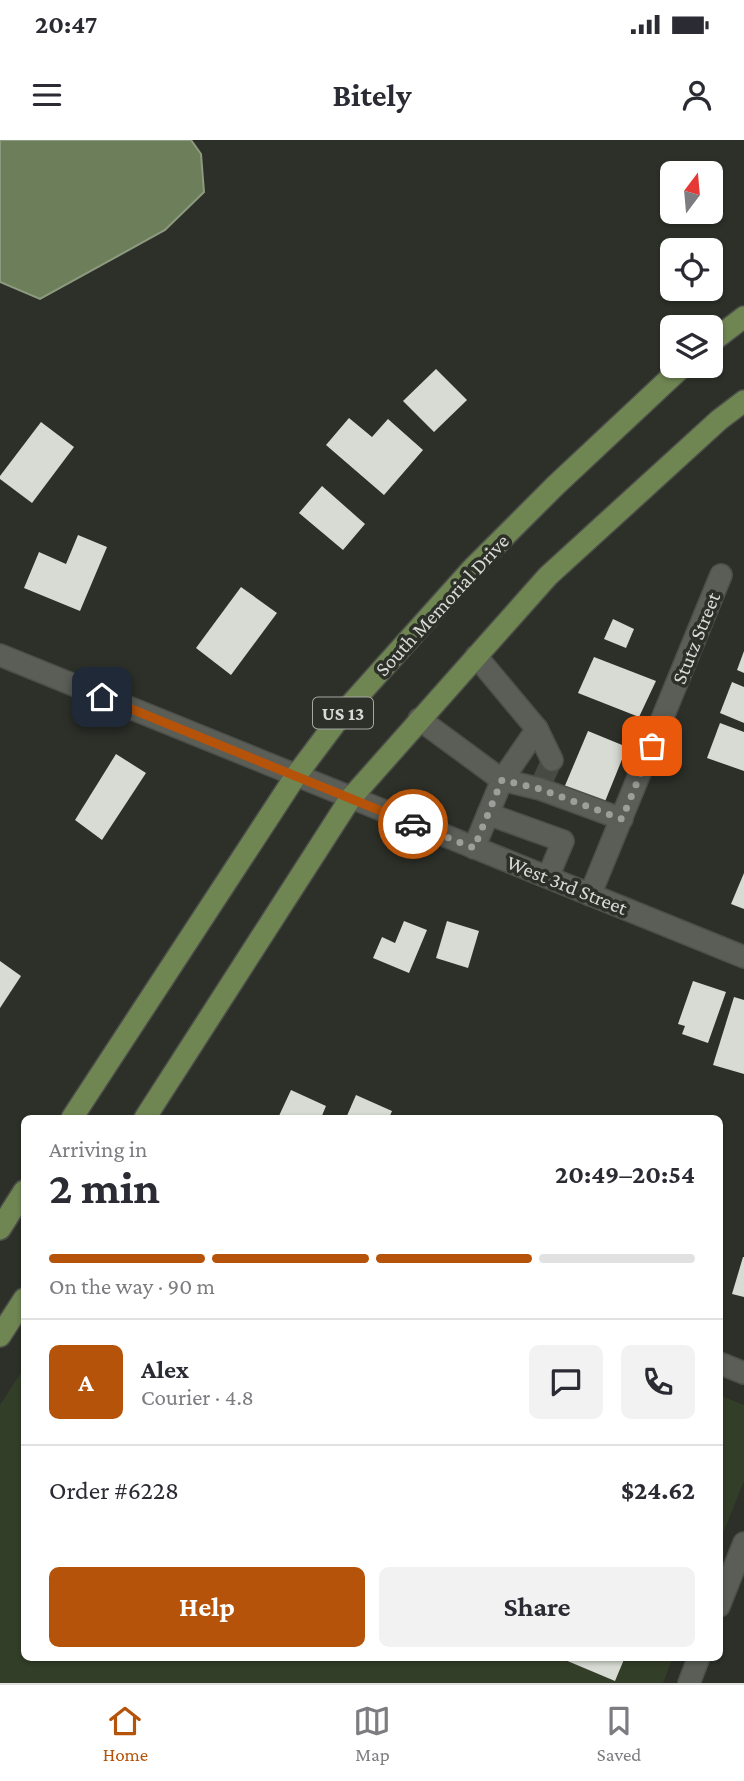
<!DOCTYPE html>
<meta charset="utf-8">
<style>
:root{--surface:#fff;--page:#f2f2f3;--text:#2b2b33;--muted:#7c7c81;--line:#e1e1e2;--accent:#b45309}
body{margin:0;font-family:"Crimson Pro",serif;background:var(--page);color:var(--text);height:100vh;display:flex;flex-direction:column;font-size:26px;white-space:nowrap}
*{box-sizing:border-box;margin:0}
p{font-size:23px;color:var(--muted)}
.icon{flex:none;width:38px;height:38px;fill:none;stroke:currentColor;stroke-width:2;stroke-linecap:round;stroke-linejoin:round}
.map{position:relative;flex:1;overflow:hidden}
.drawer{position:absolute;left:21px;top:975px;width:702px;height:546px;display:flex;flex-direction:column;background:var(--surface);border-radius:10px;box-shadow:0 2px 5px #0004}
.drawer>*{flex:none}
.needle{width:46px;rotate:16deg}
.fabs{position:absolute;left:660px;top:21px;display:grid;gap:14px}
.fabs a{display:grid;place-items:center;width:63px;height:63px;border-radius:10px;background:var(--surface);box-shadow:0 2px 5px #0004;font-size:35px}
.pin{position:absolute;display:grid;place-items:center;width:60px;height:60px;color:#fff;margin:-30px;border-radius:14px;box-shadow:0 4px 10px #0006}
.courier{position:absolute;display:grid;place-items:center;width:70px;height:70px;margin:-35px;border:5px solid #b45309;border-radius:50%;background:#fff;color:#222;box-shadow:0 2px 9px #0007}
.summary em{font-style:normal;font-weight:700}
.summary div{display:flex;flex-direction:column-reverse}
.summary{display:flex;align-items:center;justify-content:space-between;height:119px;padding:0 28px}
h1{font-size:46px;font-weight:700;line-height:52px}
.bar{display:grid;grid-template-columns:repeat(4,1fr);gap:10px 7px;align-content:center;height:84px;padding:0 28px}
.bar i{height:9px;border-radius:5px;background:var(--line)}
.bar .active{background:var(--accent)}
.bar p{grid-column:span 4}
.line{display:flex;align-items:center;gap:18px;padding:0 28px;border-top:2px solid var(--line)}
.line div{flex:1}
.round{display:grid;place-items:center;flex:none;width:74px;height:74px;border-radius:10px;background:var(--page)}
.cta{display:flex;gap:14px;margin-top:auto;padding:14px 28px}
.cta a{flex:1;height:80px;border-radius:10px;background:var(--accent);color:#fff;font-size:28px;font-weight:700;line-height:80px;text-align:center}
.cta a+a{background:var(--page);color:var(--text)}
.status{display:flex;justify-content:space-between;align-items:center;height:49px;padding:0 35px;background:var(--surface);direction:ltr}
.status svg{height:19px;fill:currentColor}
header{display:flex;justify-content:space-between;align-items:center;height:91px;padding:0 28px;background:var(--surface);font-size:32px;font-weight:700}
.tabs{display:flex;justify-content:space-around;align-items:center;height:98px;border-top:2px solid var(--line);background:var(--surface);font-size:19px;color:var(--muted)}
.tabs a{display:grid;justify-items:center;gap:4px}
.tabs .active{color:var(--accent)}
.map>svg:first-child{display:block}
.green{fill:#333e28}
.water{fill:#6d7f5a;stroke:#8d9a7f;stroke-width:2}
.building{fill:#d7dbd3}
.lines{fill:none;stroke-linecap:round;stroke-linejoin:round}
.minor-tunnel{stroke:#474a43;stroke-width:21;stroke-dasharray:21 10;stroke-linecap:butt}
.minor-casing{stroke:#4c4e49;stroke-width:24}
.major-casing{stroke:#4c4e49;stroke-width:24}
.minor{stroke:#5b5e57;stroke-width:21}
.major{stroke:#6f8653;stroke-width:21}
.done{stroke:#9c9e99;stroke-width:7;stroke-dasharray:0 12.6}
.route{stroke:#b45309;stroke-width:9}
.labels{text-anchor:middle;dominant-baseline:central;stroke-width:7;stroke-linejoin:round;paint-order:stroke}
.shield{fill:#2d3029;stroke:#a5a7a2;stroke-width:2}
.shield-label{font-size:19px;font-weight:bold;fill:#d8dad6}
.street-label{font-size:21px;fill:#d8dad6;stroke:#2d3029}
</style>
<div class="status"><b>20:47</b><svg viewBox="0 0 49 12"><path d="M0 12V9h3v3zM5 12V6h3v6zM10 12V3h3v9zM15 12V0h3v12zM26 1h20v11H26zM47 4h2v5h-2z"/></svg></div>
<header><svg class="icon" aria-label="menu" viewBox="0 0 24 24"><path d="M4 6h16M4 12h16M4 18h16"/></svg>Bitely<svg class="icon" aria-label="person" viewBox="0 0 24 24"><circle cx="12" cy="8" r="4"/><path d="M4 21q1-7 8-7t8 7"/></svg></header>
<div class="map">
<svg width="744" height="1543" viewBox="0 0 744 1543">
<rect width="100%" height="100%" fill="#2d3029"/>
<!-- green -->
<g class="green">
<path d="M 24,1228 L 24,1517 L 673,1517 L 663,1543 L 0,1543 L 0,1265 Z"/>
<path d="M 719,1255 L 744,1265 L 744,1341 L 719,1403 Z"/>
</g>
<!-- water -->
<path class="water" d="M 0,0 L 191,0 L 201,14 L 204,52 L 165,90 L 40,159 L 0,142 Z"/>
<!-- building -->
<g class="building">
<path d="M 436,229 L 467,260 L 434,292 L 403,261 Z"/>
<path d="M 349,278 L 372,297 L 388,279 L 423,310 L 384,355 L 326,305 Z"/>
<path d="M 41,282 L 74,307 L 32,363 L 0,339 L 0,336 Z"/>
<path d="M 322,346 L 365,384 L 343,410 L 299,373 Z"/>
<path d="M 78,395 L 107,407 L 80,471 L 24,448 L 39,412 L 66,424 Z"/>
<path d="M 241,447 L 277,473 L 231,535 L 196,508 Z"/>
<path d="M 613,479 L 634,489 L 626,508 L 604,499 Z"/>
<path d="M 744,511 L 744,533 L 737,530 Z"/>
<path d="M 594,517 L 656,541 L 639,577 L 578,553 Z"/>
<path d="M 732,542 L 744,547 L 744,583 L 720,573 Z"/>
<path d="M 720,583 L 744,592 L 744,631 L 707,618 Z"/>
<path d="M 588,591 L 627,607 L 604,664 L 564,648 Z"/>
<path d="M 116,614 L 146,633 L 102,700 L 75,680 Z"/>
<path d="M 744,733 L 744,769 L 731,764 Z"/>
<path d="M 404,781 L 427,790 L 409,833 L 373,818 L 382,797 L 395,803 Z"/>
<path d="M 447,781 L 479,791 L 468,828 L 436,818 Z"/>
<path d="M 0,821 L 21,836 L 0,868 Z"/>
<path d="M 693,841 L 726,852 L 708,903 L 682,894 L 685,886 L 678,884 Z"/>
<path d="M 734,857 L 744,860 L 744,934 L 713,925 Z"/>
<path d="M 291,950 L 326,966 L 321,978 L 278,978 Z"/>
<path d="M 356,955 L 392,971 L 389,978 L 346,978 Z"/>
<path d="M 743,1117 L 744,1117 L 744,1157 L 732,1154 Z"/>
<path d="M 558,1517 L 625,1517 L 615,1541 Z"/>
</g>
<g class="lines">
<!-- minor-tunnel -->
<path class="minor-tunnel" d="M 543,640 L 552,620"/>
<defs>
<g id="minor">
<path d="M 0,515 L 744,817"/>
<path d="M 419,579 L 502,640 L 540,649 L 622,679"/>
<path d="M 537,589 L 552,620"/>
<path d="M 488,674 L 563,701 L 548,737"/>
<path d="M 474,708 L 502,640 L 537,589 L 476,516"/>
<path d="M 590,755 L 721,435"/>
<path d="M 719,1223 L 744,1233"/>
<path d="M 719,1466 L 744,1403"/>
<path d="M 689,1543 L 699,1517"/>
</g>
<g id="major">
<path d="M 710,203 L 744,177"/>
<path d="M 72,978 L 295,637 L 343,573 L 472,429 L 556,345 L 683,226"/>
<path d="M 145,978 L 350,659 L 548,436 L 719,280 L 744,261"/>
<path d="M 0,1089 L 24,1051"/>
<path d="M 0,1196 L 24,1159"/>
</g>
</defs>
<!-- minor casing -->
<use href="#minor" class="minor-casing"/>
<!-- major casing -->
<use href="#major" class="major-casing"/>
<!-- minor -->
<use href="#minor" class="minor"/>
<!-- major -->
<use href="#major" class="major"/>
</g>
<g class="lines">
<!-- done -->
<path class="done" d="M 413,684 L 474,708 L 502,640 L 540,649 L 622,679 L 652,606"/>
<!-- route -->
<path class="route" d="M 102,557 L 413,684"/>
</g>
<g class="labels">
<!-- shield labels -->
<rect class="shield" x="313" y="557.5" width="60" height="31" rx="5"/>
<g class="shield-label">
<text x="343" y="573">US 13</text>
</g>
<!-- street labels -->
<g class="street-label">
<text transform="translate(442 465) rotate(-47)">South Memorial Drive</text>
<text transform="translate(696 498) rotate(-68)">Stutz Street</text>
<text transform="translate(567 745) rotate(22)">West 3rd Street</text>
</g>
</g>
</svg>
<div class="fabs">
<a><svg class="needle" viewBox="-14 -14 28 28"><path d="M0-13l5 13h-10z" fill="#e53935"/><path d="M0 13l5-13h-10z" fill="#7c7c81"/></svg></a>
<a><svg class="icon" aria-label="locate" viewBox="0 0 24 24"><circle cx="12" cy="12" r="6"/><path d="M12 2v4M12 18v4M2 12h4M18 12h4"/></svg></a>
<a><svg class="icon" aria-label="layers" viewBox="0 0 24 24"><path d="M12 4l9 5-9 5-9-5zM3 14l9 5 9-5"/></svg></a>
</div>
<div class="pin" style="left:652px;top:606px;background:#ea580c"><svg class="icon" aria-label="bag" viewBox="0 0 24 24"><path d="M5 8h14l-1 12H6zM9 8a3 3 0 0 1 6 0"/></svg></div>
<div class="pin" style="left:102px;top:557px;background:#1f2937"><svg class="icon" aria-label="home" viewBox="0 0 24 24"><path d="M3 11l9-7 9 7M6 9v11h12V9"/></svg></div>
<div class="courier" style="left:413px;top:684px"><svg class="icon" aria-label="car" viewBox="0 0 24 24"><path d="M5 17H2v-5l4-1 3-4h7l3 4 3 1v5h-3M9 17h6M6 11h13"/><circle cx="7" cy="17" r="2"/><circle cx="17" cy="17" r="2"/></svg></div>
<section class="drawer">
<div class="summary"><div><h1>2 min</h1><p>Arriving in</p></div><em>20:49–20:54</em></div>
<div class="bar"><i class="active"></i><i class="active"></i><i class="active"></i><i></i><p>On the way · 90 m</p></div>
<div class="line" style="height:126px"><b class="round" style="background:var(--accent);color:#fff">A</b><div><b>Alex</b><p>Courier · 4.8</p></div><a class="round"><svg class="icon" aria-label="chat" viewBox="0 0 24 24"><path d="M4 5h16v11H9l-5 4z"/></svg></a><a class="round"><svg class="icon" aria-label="phone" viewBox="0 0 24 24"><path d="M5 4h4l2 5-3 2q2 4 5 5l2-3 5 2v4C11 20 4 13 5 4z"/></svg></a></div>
<div class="line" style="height:91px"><div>Order #6228</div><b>$24.62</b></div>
<div class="cta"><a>Help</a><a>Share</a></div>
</section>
</div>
<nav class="tabs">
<a class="active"><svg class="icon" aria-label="home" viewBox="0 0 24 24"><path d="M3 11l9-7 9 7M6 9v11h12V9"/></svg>Home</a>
<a><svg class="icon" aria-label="map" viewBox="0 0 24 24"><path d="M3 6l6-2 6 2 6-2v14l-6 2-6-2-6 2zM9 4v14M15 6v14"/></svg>Map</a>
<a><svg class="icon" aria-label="saved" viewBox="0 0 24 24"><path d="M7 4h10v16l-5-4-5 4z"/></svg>Saved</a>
</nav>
